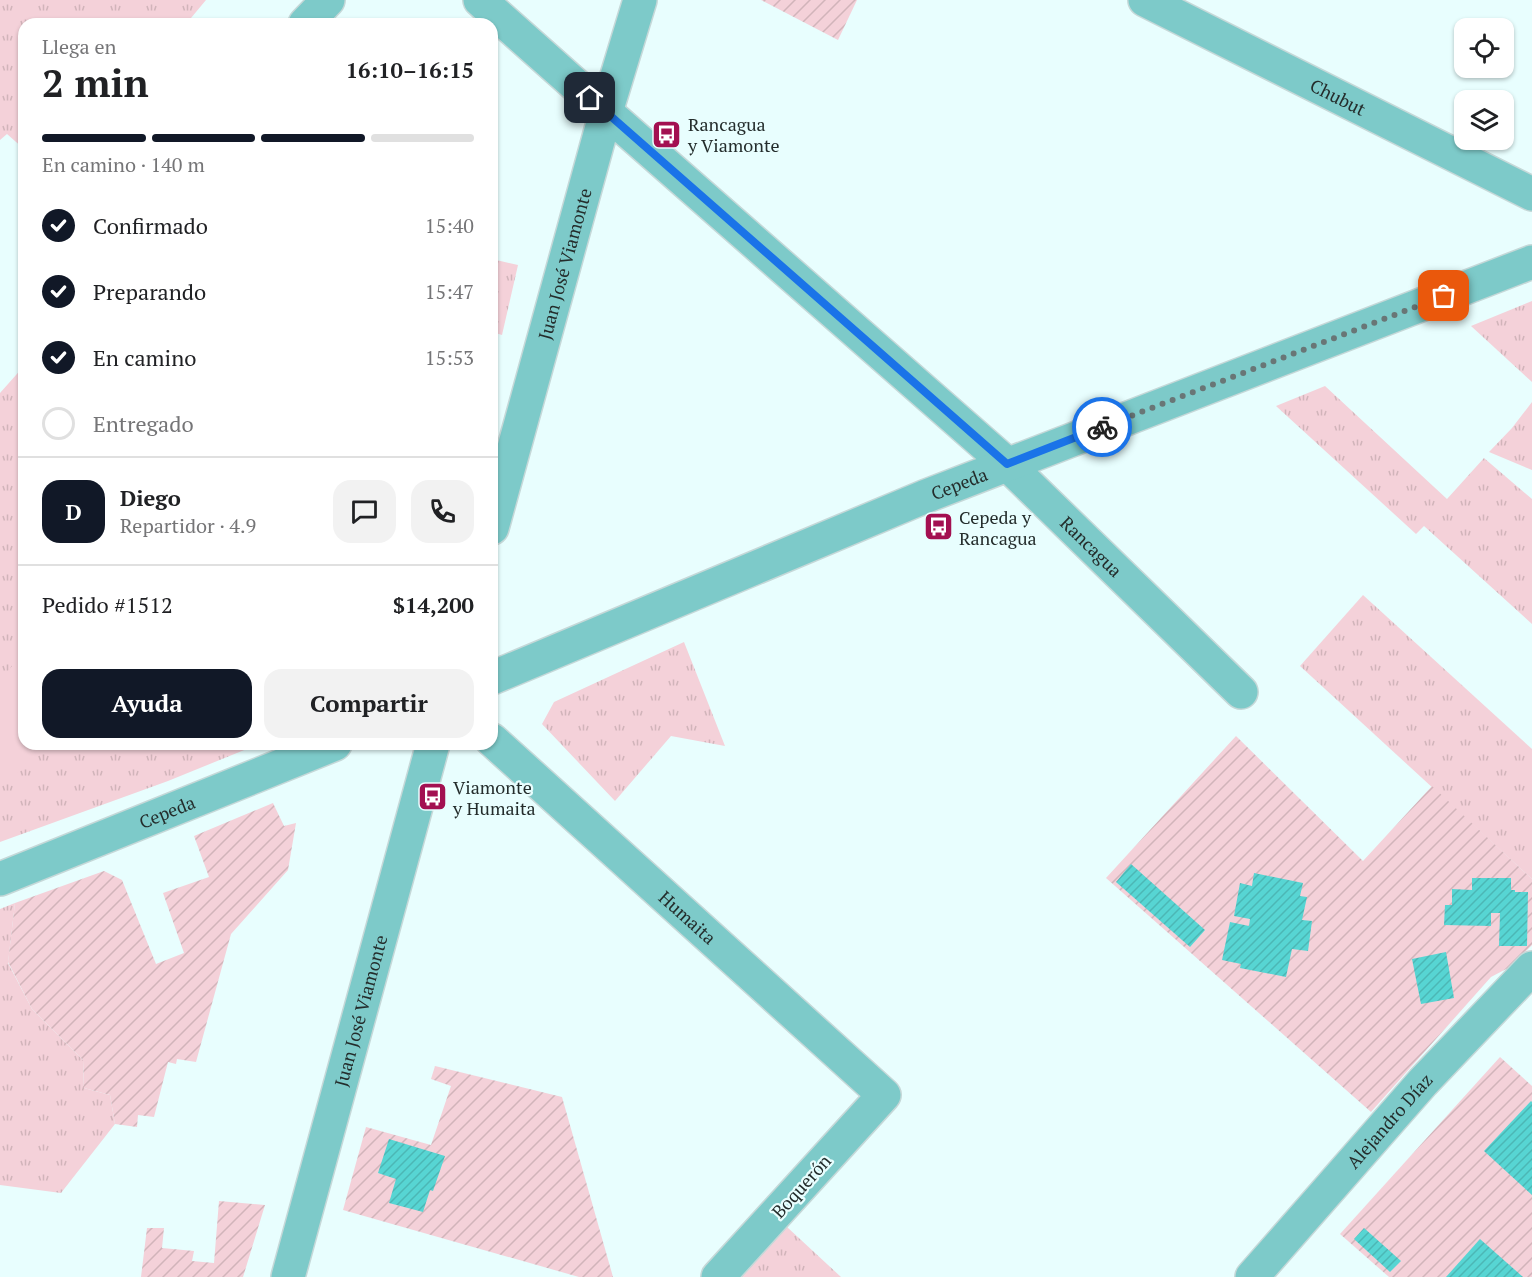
<!DOCTYPE html>
<html lang="es">
<meta charset="utf-8">
<style>
:root{--surface:#fff;--page:#f2f2f2;--text:#202124;--muted:#757577;--line:#e0e0e0;--accent:#111827}
body{margin:0;font-family:"PT Serif",serif;background:var(--page);color:var(--text);height:100vh;display:flex;flex-direction:column;font-size:22px;white-space:nowrap}
*{box-sizing:border-box;margin:0}
p{font-size:20px;color:var(--muted)}
.icon{flex:none;width:33px;height:33px;fill:none;stroke:currentColor;stroke-width:2;stroke-linecap:round;stroke-linejoin:round}
.map{position:relative;flex:1;overflow:hidden}
.panel{position:absolute;left:18px;top:18px;width:480px;height:732px;display:flex;flex-direction:column;background:var(--surface);border-radius:18px;box-shadow:0 2px 4px #0004}
.panel>*{flex:none}
.controls{position:absolute;left:1454px;top:18px;display:grid;gap:12px}
.controls a{display:grid;place-items:center;width:60px;height:60px;border-radius:12px;background:var(--surface);box-shadow:0 2px 4px #0004;font-size:30px}
.pin{position:absolute;display:grid;place-items:center;width:51px;height:51px;color:#fff;margin:-26px;border-radius:12px;box-shadow:0 3px 9px #0006}
.courier{position:absolute;display:grid;place-items:center;width:60px;height:60px;margin:-30px;border:4px solid #1a73e8;border-radius:50%;background:#fff;color:#222;box-shadow:0 2px 8px #0007}
.head em{font-style:normal;font-weight:800}
.head div{display:flex;flex-direction:column-reverse}
.head{display:flex;align-items:center;justify-content:space-between;height:102px;padding:0 24px}
h1{font-size:39px;font-weight:800;line-height:45px}
.bar{display:grid;grid-template-columns:repeat(4,1fr);gap:9px 6px;align-content:center;height:72px;padding:0 24px}
.bar i{height:8px;border-radius:4px;background:var(--line)}
.bar .current{background:var(--accent)}
.bar p{grid-column:span 4}
.line{display:flex;align-items:center;gap:15px;padding:0 24px;border-top:2px solid var(--line)}
.line div{flex:1}
.round{display:grid;place-items:center;flex:none;width:63px;height:63px;border-radius:18px;background:var(--page)}
ol{padding:0 24px;list-style:none}
li{display:flex;align-items:center;gap:18px;height:66px}
li p{margin-inline-start:auto}
li .icon{padding:6px;border-radius:50%;background:var(--accent);color:#fff;stroke-width:4}
li:last-child{color:var(--muted)}
li i{width:33px;height:33px;border:3px solid var(--line);border-radius:50%}
.primary-button{display:flex;gap:12px;margin-top:auto;padding:12px 24px}
.primary-button a{flex:1;height:69px;border-radius:18px;background:var(--accent);color:#fff;font-size:24px;font-weight:800;line-height:69px;text-align:center}
.primary-button a+a{background:var(--page);color:var(--text)}
.map>svg:first-child{display:block}
.grass{fill:url(#grass-tufts)}
.garden{fill:url(#garden-furrows)}
.pitch{fill:#f4d1d9}
.building{fill:url(#building-hatch)}
.lines{fill:none;stroke-linecap:round;stroke-linejoin:round}
.minor-casing{stroke:#c5d8d8;stroke-width:36}
.minor{stroke:#7dcac9;stroke-width:33}
.done{stroke:#697676;stroke-width:6;stroke-dasharray:0 10.8}
.route{stroke:#1a73e8;stroke-width:8}
.labels{text-anchor:middle;dominant-baseline:central;stroke-width:4.5;stroke-linejoin:round;paint-order:stroke}
.street-label{font-size:18px;fill:#242d2c;stroke:#e8fefe}
.poi-label{font-size:18px;fill:#242d2c;stroke:#e8fefe;text-anchor:start}
</style>
<div class="map">
<svg width="1532" height="1277" viewBox="0 0 1532 1277">
<defs>
<pattern id="grass-tufts" width="24" height="20" patternUnits="userSpaceOnUse" patternTransform="scale(1.5)"><rect width="24" height="20" fill="#f4d1d9"/><path d="M3 7l-1-3M5 7V3M7 7l1-3M15 17l-1-3M17 17v-4M19 17l1-3" fill="none" stroke="#d1b4ba"/></pattern>
<pattern id="garden-furrows" width="10" height="10" patternUnits="userSpaceOnUse" patternTransform="scale(1.5)"><rect width="10" height="10" fill="#f4d1d9"/><path d="M-1 1l2-2M0 10L10 0M9 11l2-2" fill="none" stroke="#d1b4ba"/></pattern>
<pattern id="building-hatch" width="6" height="6" patternUnits="userSpaceOnUse" patternTransform="scale(1.5)"><rect width="6" height="6" fill="#57d5d3"/><path d="M-1 1l2-2M0 6l6-6M5 7l2-2" fill="none" stroke="#4cb7b5"/></pattern>
</defs>
<rect width="100%" height="100%" fill="#e8fefe"/>
<!-- grass -->
<g class="grass">
<path d="M 0,0 L 206,0 L 186,24 L 24,24 L 24,149 L 7,134 L 0,140 Z"/>
<path d="M 492,259 L 518,265 L 502,335 L 492,332 Z"/>
<path d="M 1532,301 L 1532,382 L 1471,326 Z"/>
<path d="M 24,366 L 24,744 L 259,744 L 168,781 L 0,842 L 0,393 Z"/>
<path d="M 1325,386 L 1447,499 L 1484,458 L 1532,499 L 1532,624 L 1424,526 L 1416,534 L 1276,406 Z"/>
<path d="M 1532,402 L 1532,470 L 1489,452 L 1512,428 Z"/>
<path d="M 1363,595 L 1532,749 L 1532,879 L 1300,666 Z"/>
<path d="M 684,642 L 725,746 L 671,736 L 615,801 L 542,724 L 554,702 Z"/>
<path d="M 15,903 L 8,963 L 32,1009 L 83,1060 L 84,1088 L 110,1095 L 115,1124 L 61,1193 L 0,1185 L 0,909 Z"/>
<path d="M 787,1227 L 841,1277 L 741,1277 Z"/>
</g>
<!-- garden -->
<g class="garden">
<path d="M 761,0 L 857,0 L 838,40 Z"/>
<path d="M 1236,736 L 1363,861 L 1432,786 L 1532,879 L 1532,945 L 1510,967 L 1491,977 L 1371,1112 L 1106,878 Z"/>
<path d="M 273,803 L 284,826 L 296,823 L 288,870 L 231,934 L 196,1062 L 177,1059 L 176,1064 L 168,1062 L 154,1117 L 138,1115 L 137,1127 L 115,1124 L 110,1095 L 84,1088 L 83,1060 L 32,1009 L 8,962 L 15,903 L 104,871 L 122,880 L 156,964 L 184,953 L 163,893 L 209,877 L 194,836 Z"/>
<path d="M 1500,1057 L 1532,1086 L 1532,1277 L 1389,1277 L 1340,1234 Z"/>
<path d="M 435,1066 L 562,1097 L 613,1277 L 579,1277 L 343,1210 L 366,1127 L 431,1145 L 451,1086 L 431,1079 Z"/>
<path d="M 219,1201 L 265,1205 L 243,1277 L 141,1277 L 147,1228 L 164,1228 L 162,1248 L 194,1251 L 192,1261 L 214,1263 Z"/>
</g>
<!-- pitch -->
<path class="pitch" d="M 24,651 L 24,744 L 41,744 L 18,773 L 0,759 L 0,681 Z"/>
<!-- building -->
<g class="building">
<path d="M 1131,864 L 1205,930 L 1190,947 L 1116,882 Z"/>
<path d="M 1254,873 L 1303,883 L 1300,896 L 1307,897 L 1302,920 L 1312,921 L 1308,951 L 1292,949 L 1286,977 L 1240,968 L 1241,964 L 1222,960 L 1230,922 L 1249,926 L 1250,919 L 1234,916 L 1240,883 L 1252,886 Z"/>
<path d="M 1472,878 L 1511,878 L 1511,890 L 1515,890 L 1515,892 L 1528,892 L 1527,946 L 1499,946 L 1500,913 L 1491,913 L 1491,926 L 1444,925 L 1445,905 L 1452,905 L 1452,889 L 1472,890 Z"/>
<path d="M 1446,952 L 1454,998 L 1421,1004 L 1412,959 Z"/>
<path d="M 1531,1101 L 1532,1102 L 1532,1195 L 1484,1151 Z"/>
<path d="M 389,1139 L 445,1156 L 433,1191 L 430,1190 L 423,1212 L 389,1203 L 396,1179 L 378,1173 Z"/>
<path d="M 1364,1228 L 1401,1261 L 1390,1272 L 1354,1239 Z"/>
<path d="M 1480,1239 L 1523,1277 L 1446,1277 Z"/>
</g>
<g class="lines">
<defs>
<g id="minor">
<path id="s1" d="M 480,0 L 606,112 L 1007,464 L 1241,692"/>
<path id="s2" d="M 1145,0 L 1532,194"/>
<path d="M 305,24 L 328,0"/>
<path id="s3" d="M 492,528 L 606,112 L 640,0"/>
<path id="s4" d="M 492,678 L 924,497 L 1532,262"/>
<path id="s5" d="M 492,740 L 884,1095 L 718,1277"/>
<path id="s6" d="M 0,879 L 335,744"/>
<path id="s7" d="M 288,1277 L 433,744"/>
<path id="s8" d="M 1252,1277 L 1423,1082 L 1532,968"/>
</g>
</defs>
<!-- minor casing -->
<use href="#minor" class="minor-casing"/>
<!-- minor -->
<use href="#minor" class="minor"/>
</g>
<g class="lines">
<!-- done -->
<path class="done" d="M 1102,427 L 1444,296"/>
<!-- route -->
<path class="route" d="M 590,98 L 1007,464 L 1102,427"/>
</g>
<!-- icons -->
<defs>
<symbol id="bus-square" viewBox="-11 -11 22 22"><rect x="-9" y="-9" width="18" height="18" rx="4" fill="#a31051" stroke="#e8fefe"/><path d="M-5-6H5V4H4V6H2V4H-2V6H-4V4H-5ZM-3.5-4V0h7V-4ZM-3.5 1.2v1.5H-2V1.2ZM2 1.2v1.5H3.5V1.2Z" fill="#fff"/></symbol>
</defs>
<g fill-rule="evenodd">
<use href="#bus-square" x="650" y="118" width="33" height="33"/>
<use href="#bus-square" x="922" y="510" width="33" height="33"/>
<use href="#bus-square" x="416" y="780" width="33" height="33"/>
</g>
<g class="labels">
<!-- street labels -->
<g class="street-label">
<text stroke="none"><textPath href="#s2" startOffset="216">Chubut</textPath></text>
<text stroke="none"><textPath href="#s3" startOffset="274">Juan José Viamonte</textPath></text>
<text stroke="none"><textPath href="#s4" startOffset="506">Cepeda</textPath></text>
<text stroke="none"><textPath href="#s1" startOffset="820">Rancagua</textPath></text>
<text stroke="none"><textPath href="#s6" startOffset="180">Cepeda</textPath></text>
<text stroke="none"><textPath href="#s5" startOffset="264">Humaita</textPath></text>
<text stroke="none"><textPath href="#s7" startOffset="276">Juan José Viamonte</textPath></text>
<text stroke="none"><textPath href="#s8" startOffset="208">Alejandro Díaz</textPath></text>
<text transform="translate(801 1186) rotate(-48)">Boquerón</text>
</g>
<!-- poi labels -->
<g class="poi-label">
<text x="688" y="124">Rancagua<tspan x="688" dy="21">y Viamonte</tspan></text>
<text x="959" y="517">Cepeda y<tspan x="959" dy="21">Rancagua</tspan></text>
<text x="453" y="787">Viamonte<tspan x="453" dy="21">y Humaita</tspan></text>
</g>
</g>
</svg>
<div class="controls">
<a><svg class="icon" aria-label="locate" viewBox="0 0 24 24"><circle cx="12" cy="12" r="6"/><path d="M12 2v4M12 18v4M2 12h4M18 12h4"/></svg></a>
<a><svg class="icon" aria-label="layers" viewBox="0 0 24 24"><path d="M12 4l9 5-9 5-9-5zM3 14l9 5 9-5"/></svg></a>
</div>
<div class="pin" style="left:1444px;top:296px;background:#ea580c"><svg class="icon" aria-label="bag" viewBox="0 0 24 24"><path d="M5 8h14l-1 12H6zM9 8a3 3 0 0 1 6 0"/></svg></div>
<div class="pin" style="left:590px;top:98px;background:#1f2937"><svg class="icon" aria-label="home" viewBox="0 0 24 24"><path d="M3 11l9-7 9 7M6 9v11h12V9"/></svg></div>
<div class="courier" style="left:1102px;top:427px"><svg class="icon" aria-label="bike" viewBox="0 0 24 24"><circle cx="6" cy="16" r="4"/><circle cx="18" cy="16" r="4"/><path d="M6 16l4-8h5l3 8M10 8l3 8H6M13 5h3"/></svg></div>
<section class="panel">
<div class="head"><div><h1>2 min</h1><p>Llega en</p></div><em>16:10–16:15</em></div>
<div class="bar"><i class="current"></i><i class="current"></i><i class="current"></i><i></i><p>En camino · 140 m</p></div>
<ol>
<li><svg class="icon" aria-label="check" viewBox="0 0 24 24"><path d="M5 12l5 5 9-10"/></svg>Confirmado<p>15:40</p></li>
<li><svg class="icon" aria-label="check" viewBox="0 0 24 24"><path d="M5 12l5 5 9-10"/></svg>Preparando<p>15:47</p></li>
<li><svg class="icon" aria-label="check" viewBox="0 0 24 24"><path d="M5 12l5 5 9-10"/></svg>En camino<p>15:53</p></li>
<li><i></i>Entregado</li>
</ol>
<div class="line" style="height:108px"><b class="round" style="background:var(--accent);color:#fff">D</b><div><b>Diego</b><p>Repartidor · 4.9</p></div><a class="round"><svg class="icon" aria-label="chat" viewBox="0 0 24 24"><path d="M4 5h16v11H9l-5 4z"/></svg></a><a class="round"><svg class="icon" aria-label="phone" viewBox="0 0 24 24"><path d="M5 4h4l2 5-3 2q2 4 5 5l2-3 5 2v4C11 20 4 13 5 4z"/></svg></a></div>
<div class="line" style="height:78px"><div>Pedido #1512</div><b>$14,200</b></div>
<div class="primary-button"><a>Ayuda</a><a>Compartir</a></div>
</section>
</div>
